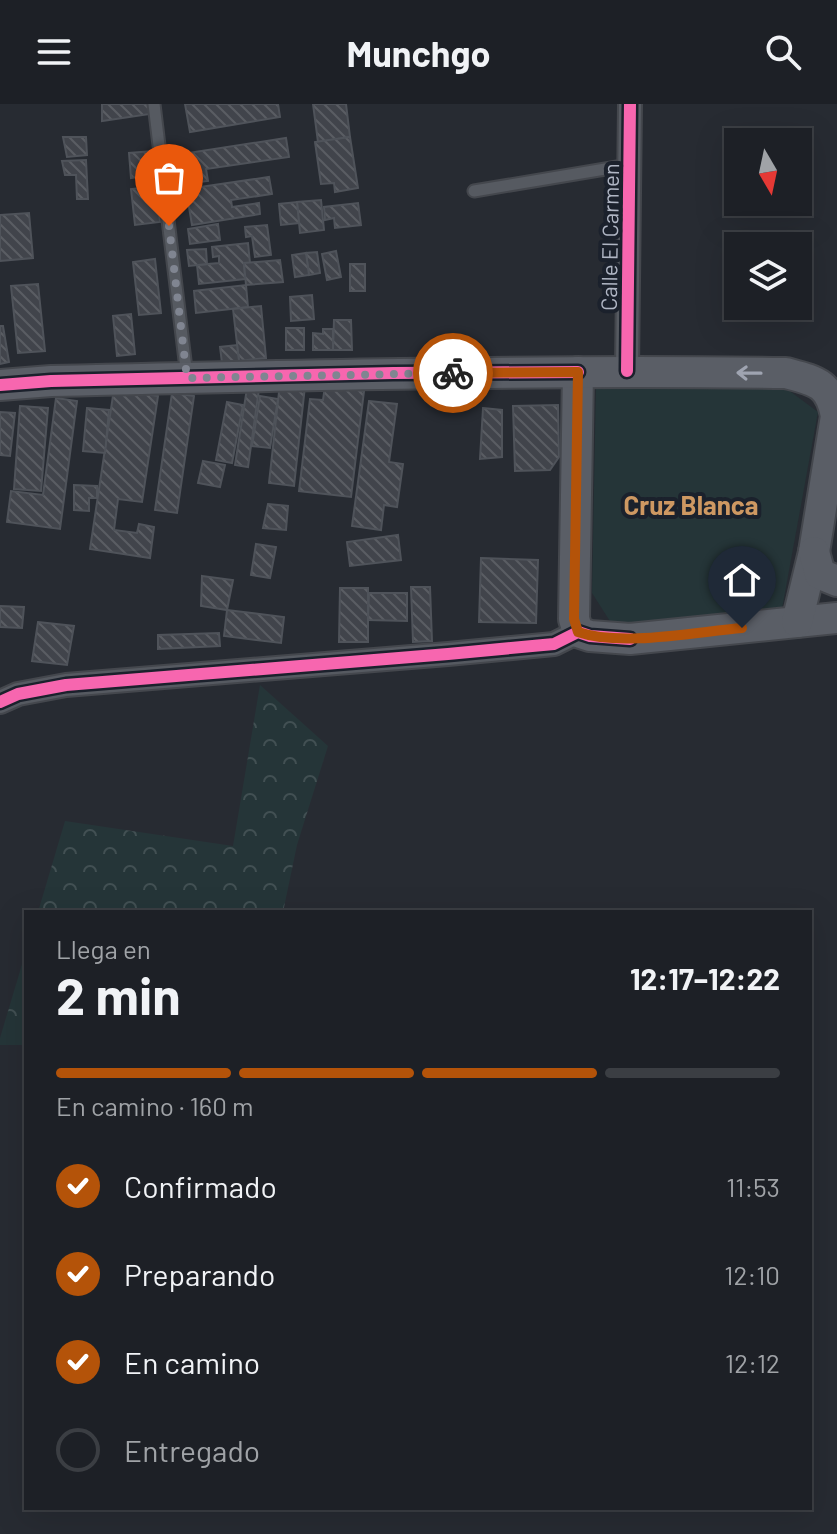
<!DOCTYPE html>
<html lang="es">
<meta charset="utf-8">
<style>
:root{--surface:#1d2026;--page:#2a2d32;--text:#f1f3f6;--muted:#a0a3a7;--line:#3b3e43;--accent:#b45309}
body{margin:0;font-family:Barlow,sans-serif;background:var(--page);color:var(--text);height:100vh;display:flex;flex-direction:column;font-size:30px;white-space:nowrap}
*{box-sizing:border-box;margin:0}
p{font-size:26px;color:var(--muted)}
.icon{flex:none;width:44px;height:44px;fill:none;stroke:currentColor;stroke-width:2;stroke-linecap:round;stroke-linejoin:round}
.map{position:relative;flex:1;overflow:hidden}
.panel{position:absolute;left:24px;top:806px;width:788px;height:600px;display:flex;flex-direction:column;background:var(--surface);border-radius:0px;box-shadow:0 8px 32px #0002,0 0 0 2px var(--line)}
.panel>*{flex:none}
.needle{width:52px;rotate:171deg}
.fabs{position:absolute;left:724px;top:24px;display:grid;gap:16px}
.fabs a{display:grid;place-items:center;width:88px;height:88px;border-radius:0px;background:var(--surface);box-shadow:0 8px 32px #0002,0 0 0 2px var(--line);font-size:40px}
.pin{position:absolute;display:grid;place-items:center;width:68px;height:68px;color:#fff;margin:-82px -34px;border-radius:50% 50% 50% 0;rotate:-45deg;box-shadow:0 0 8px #0007}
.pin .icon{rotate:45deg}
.courier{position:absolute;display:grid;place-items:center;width:80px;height:80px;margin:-40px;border:6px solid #b45309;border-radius:50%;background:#fff;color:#222;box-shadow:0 2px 10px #0007}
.head em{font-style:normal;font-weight:700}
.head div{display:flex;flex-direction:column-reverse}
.head{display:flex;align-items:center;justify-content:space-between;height:136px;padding:0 32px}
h1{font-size:52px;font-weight:700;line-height:60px}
.bar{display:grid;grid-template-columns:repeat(4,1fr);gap:12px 8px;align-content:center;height:96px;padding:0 32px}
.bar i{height:10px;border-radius:6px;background:var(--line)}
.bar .current{background:var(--accent)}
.bar p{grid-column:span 4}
ol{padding:0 32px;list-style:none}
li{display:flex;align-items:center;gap:24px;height:88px}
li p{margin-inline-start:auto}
li .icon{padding:8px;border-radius:50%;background:var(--accent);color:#fff;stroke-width:4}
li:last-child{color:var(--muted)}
li i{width:44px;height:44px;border:4px solid var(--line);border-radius:50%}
header{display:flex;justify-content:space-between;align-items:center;height:104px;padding:0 32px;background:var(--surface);font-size:36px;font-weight:700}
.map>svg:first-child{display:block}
.green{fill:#253538}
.forest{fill:url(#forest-crowns)}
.building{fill:url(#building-back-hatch);stroke:#4f535a;stroke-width:2}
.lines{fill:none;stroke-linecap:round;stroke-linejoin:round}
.lane-casing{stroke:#44474d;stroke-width:15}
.street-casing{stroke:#44474d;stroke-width:26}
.secondary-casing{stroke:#44474d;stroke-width:34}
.lane{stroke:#565a61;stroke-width:11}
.street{stroke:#565a61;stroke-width:22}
.secondary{stroke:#5a5e66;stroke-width:30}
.cycleway-casing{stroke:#1b212c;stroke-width:17}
.cycleway{stroke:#f766af;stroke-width:12}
.oneway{stroke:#9fa4b1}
.done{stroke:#808591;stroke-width:8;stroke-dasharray:0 14.4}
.route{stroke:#b45309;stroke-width:10}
.labels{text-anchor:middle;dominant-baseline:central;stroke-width:8;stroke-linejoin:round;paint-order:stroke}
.street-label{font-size:22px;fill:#b0b6c4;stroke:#1b212c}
.quarter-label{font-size:26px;font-weight:bold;fill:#ce9862;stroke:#1b212c}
</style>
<header><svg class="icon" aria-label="menu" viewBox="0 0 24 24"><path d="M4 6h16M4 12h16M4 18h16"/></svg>Munchgo<svg class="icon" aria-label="search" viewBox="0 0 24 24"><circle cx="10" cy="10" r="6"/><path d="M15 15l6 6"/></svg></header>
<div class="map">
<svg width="837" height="1430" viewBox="0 0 837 1430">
<defs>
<pattern id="forest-crowns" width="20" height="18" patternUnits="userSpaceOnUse" patternTransform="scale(2)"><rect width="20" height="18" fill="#253538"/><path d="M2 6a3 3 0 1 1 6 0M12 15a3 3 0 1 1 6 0" fill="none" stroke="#425053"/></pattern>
<pattern id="building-back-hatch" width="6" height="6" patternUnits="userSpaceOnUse" patternTransform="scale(2)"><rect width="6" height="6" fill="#41444b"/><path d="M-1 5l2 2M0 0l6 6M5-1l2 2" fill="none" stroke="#5a5d63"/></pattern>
</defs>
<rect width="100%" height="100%" fill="#272b32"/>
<!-- green -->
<path class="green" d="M 596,280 L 787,285 L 818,308 L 782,505 L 613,522 L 592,489 Z"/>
<!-- forest -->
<g class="forest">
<path d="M 260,581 L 328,642 L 297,741 L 283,808 L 38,808 L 65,717 L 233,742 Z"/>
<path d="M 26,847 L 26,941 L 0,941 L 0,934 Z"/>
</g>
<!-- building -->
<g class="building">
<path d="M 102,0 L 149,0 L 150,10 L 102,17 Z"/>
<path d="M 185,0 L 278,0 L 280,13 L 190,28 Z"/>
<path d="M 313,0 L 346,0 L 350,33 L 318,38 Z"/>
<path d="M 63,33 L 86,33 L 87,51 L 67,53 Z"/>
<path d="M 350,33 L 358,84 L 335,88 L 334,79 L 321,80 L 315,38 Z"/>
<path d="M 286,34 L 289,53 L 206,65 L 208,77 L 193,79 L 188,49 Z"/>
<path d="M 153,47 L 155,70 L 131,74 L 129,49 Z"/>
<path d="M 86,56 L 88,95 L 77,95 L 76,71 L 65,71 L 62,57 Z"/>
<path d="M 269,73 L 272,90 L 231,96 L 232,103 L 259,99 L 260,110 L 192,121 L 186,85 Z"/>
<path d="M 156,82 L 160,118 L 135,121 L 131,85 Z"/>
<path d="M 321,96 L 324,126 L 300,129 L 297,98 Z"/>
<path d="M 297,98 L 299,119 L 281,121 L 279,100 Z"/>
<path d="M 358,99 L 361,121 L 335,124 L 334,114 L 325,116 L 324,103 Z"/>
<path d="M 29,109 L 33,154 L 0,157 L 0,111 Z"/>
<path d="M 218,120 L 220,136 L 190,140 L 188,125 Z"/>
<path d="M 267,121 L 271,151 L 255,153 L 252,132 L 246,133 L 245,123 Z"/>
<path d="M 248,139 L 250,159 L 244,159 L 245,175 L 199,180 L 197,161 L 219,159 L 219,152 L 213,153 L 212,143 Z"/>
<path d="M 206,145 L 207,160 L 189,162 L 187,146 Z"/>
<path d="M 336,147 L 341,173 L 327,176 L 322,150 Z"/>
<path d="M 317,148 L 320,169 L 309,171 L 306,149 Z"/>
<path d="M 306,149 L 309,171 L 295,173 L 292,151 Z"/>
<path d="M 155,155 L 161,209 L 139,211 L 133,158 Z"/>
<path d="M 280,156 L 283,178 L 246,181 L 244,159 Z"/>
<rect x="350" y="160" width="15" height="27"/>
<path d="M 38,180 L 45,247 L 18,249 L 11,182 Z"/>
<path d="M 246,181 L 248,203 L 196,209 L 194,187 Z"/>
<path d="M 312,191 L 314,215 L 291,217 L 290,193 Z"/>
<path d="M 261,202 L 266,254 L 239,257 L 233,205 Z"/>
<path d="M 131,210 L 135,250 L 117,252 L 113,212 Z"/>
<path d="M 334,216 L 351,216 L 352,246 L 333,246 Z"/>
<path d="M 0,222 L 3,222 L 9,258 L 0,260 Z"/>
<rect x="286" y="224" width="18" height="22"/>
<path d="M 323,225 L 333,225 L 333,246 L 313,246 L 313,229 L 323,230 Z"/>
<path d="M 237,241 L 239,257 L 222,259 L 220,243 Z"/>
<path d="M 280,279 L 305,282 L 294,382 L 269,379 Z"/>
<path d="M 325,282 L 364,287 L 351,393 L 299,387 L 310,295 L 323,296 Z"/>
<path d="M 247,284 L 259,285 L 248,363 L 235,361 Z"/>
<path d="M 114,285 L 158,292 L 142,398 L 118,395 L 114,426 L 137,429 L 139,420 L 154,423 L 150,454 L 90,445 Z"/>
<path d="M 172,289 L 194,292 L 177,409 L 155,406 Z"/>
<path d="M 260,292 L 278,295 L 270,344 L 252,342 Z"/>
<path d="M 56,294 L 77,297 L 60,425 L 7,418 L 11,387 L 43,391 Z"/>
<path d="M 369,297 L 397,300 L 389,358 L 403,360 L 397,403 L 384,401 L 381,426 L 352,422 Z"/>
<path d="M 227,298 L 243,301 L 232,359 L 216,356 Z"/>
<path d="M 558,301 L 559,353 L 550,366 L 515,367 L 513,302 Z"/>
<path d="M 20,302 L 48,304 L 41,387 L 14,385 Z"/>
<path d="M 87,304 L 109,306 L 105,349 L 83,347 Z"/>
<path d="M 483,304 L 502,306 L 502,353 L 480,355 Z"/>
<path d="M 0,308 L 15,309 L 10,352 L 0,351 Z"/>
<path d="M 203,357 L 225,361 L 220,383 L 198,379 Z"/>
<path d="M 74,381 L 97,382 L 97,394 L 89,394 L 89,407 L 74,406 Z"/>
<path d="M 268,400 L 288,402 L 286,426 L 263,424 Z"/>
<path d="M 398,431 L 401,456 L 350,462 L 347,438 Z"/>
<path d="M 256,440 L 276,443 L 270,474 L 251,471 Z"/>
<path d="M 481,454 L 538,456 L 536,519 L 479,518 Z"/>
<path d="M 202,472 L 233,476 L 227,506 L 201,502 Z"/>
<path d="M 411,483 L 430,483 L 432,537 L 413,538 Z"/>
<path d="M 340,484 L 368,484 L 368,538 L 339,538 Z"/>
<path d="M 369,489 L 407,489 L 407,517 L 368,516 Z"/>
<path d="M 0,502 L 24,503 L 22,524 L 0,523 Z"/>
<path d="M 227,506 L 284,513 L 281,539 L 224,532 Z"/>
<path d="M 38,518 L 74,522 L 67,561 L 32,557 Z"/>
<path d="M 219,529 L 220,542 L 158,545 L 158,531 Z"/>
</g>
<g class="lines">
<defs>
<g id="lane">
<path d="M 154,0 L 187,273"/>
<path d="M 474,87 L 629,61"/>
</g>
<g id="street">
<path d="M 627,267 L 630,0"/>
<path d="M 0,598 L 18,590 L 66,581 L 448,550 L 554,540 L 578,528"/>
</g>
<g id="secondary">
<path d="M 578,268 L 574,515 L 578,528 L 590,532 L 630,535 L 837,514"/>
<path d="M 0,281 L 51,277 C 296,271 541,266 786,269 C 816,277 830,279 836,312 L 814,448 L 797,518"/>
<path d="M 814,448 L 820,470 L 837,477"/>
</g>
</defs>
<!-- lane casing -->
<use href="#lane" class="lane-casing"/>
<!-- street casing -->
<use href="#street" class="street-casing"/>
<!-- secondary casing -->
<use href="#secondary" class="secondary-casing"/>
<!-- lane -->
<use href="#lane" class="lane"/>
<!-- street -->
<use href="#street" class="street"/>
<!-- secondary -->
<use href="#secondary" class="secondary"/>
<defs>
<g id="cycleway">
<path d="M 627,267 L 630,0"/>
<path d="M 0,281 L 51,277 L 393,269 L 578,268"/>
<path d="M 0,598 L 18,590 L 66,581 L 448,550 L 554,540 L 578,528 L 590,532 L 630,535"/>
</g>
</defs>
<!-- cycleway casing -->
<use href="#cycleway" class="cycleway-casing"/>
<!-- cycleway -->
<use href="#cycleway" class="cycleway"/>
</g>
<!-- one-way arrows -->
<defs><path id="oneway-shaft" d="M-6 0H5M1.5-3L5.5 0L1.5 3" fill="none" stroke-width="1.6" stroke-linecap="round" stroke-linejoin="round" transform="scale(2)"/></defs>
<use class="oneway" href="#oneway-shaft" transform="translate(749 269) rotate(-179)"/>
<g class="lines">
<!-- done -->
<path class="done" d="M 169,122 L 187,274 L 453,269"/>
<!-- route -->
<path class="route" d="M 453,269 L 578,268 L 574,515 L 578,528 C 621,543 695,528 742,524"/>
</g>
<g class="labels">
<!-- street labels -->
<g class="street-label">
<text transform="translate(609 133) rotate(-89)">Calle El Carmen</text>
</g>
<!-- quarter labels -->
<g class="quarter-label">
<text x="691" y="400">Cruz Blanca</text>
</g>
</g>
</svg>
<div class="fabs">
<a><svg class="needle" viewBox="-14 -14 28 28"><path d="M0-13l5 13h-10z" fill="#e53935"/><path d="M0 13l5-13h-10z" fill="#a0a3a7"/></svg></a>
<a><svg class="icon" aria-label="layers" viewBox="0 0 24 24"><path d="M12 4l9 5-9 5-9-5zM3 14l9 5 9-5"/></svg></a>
</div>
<div class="pin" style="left:169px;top:122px;background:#ea580c"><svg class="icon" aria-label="bag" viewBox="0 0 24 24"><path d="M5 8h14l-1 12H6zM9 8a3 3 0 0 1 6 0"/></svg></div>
<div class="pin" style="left:742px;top:524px;background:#1f2937"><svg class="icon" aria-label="home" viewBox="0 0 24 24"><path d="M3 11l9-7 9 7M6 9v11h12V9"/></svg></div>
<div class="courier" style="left:453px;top:269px"><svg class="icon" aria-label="bike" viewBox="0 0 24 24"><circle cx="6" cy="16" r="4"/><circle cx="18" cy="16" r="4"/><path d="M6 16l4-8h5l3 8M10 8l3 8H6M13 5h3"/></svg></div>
<section class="panel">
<div class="head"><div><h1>2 min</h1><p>Llega en</p></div><em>12:17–12:22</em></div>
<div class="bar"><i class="current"></i><i class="current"></i><i class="current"></i><i></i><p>En camino · 160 m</p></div>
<ol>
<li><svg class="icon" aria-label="check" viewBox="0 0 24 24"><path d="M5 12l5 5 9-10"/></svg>Confirmado<p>11:53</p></li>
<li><svg class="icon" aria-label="check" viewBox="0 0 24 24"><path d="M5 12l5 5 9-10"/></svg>Preparando<p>12:10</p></li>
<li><svg class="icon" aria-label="check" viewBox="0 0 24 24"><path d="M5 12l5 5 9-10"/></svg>En camino<p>12:12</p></li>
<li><i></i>Entregado</li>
</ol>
</section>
</div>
